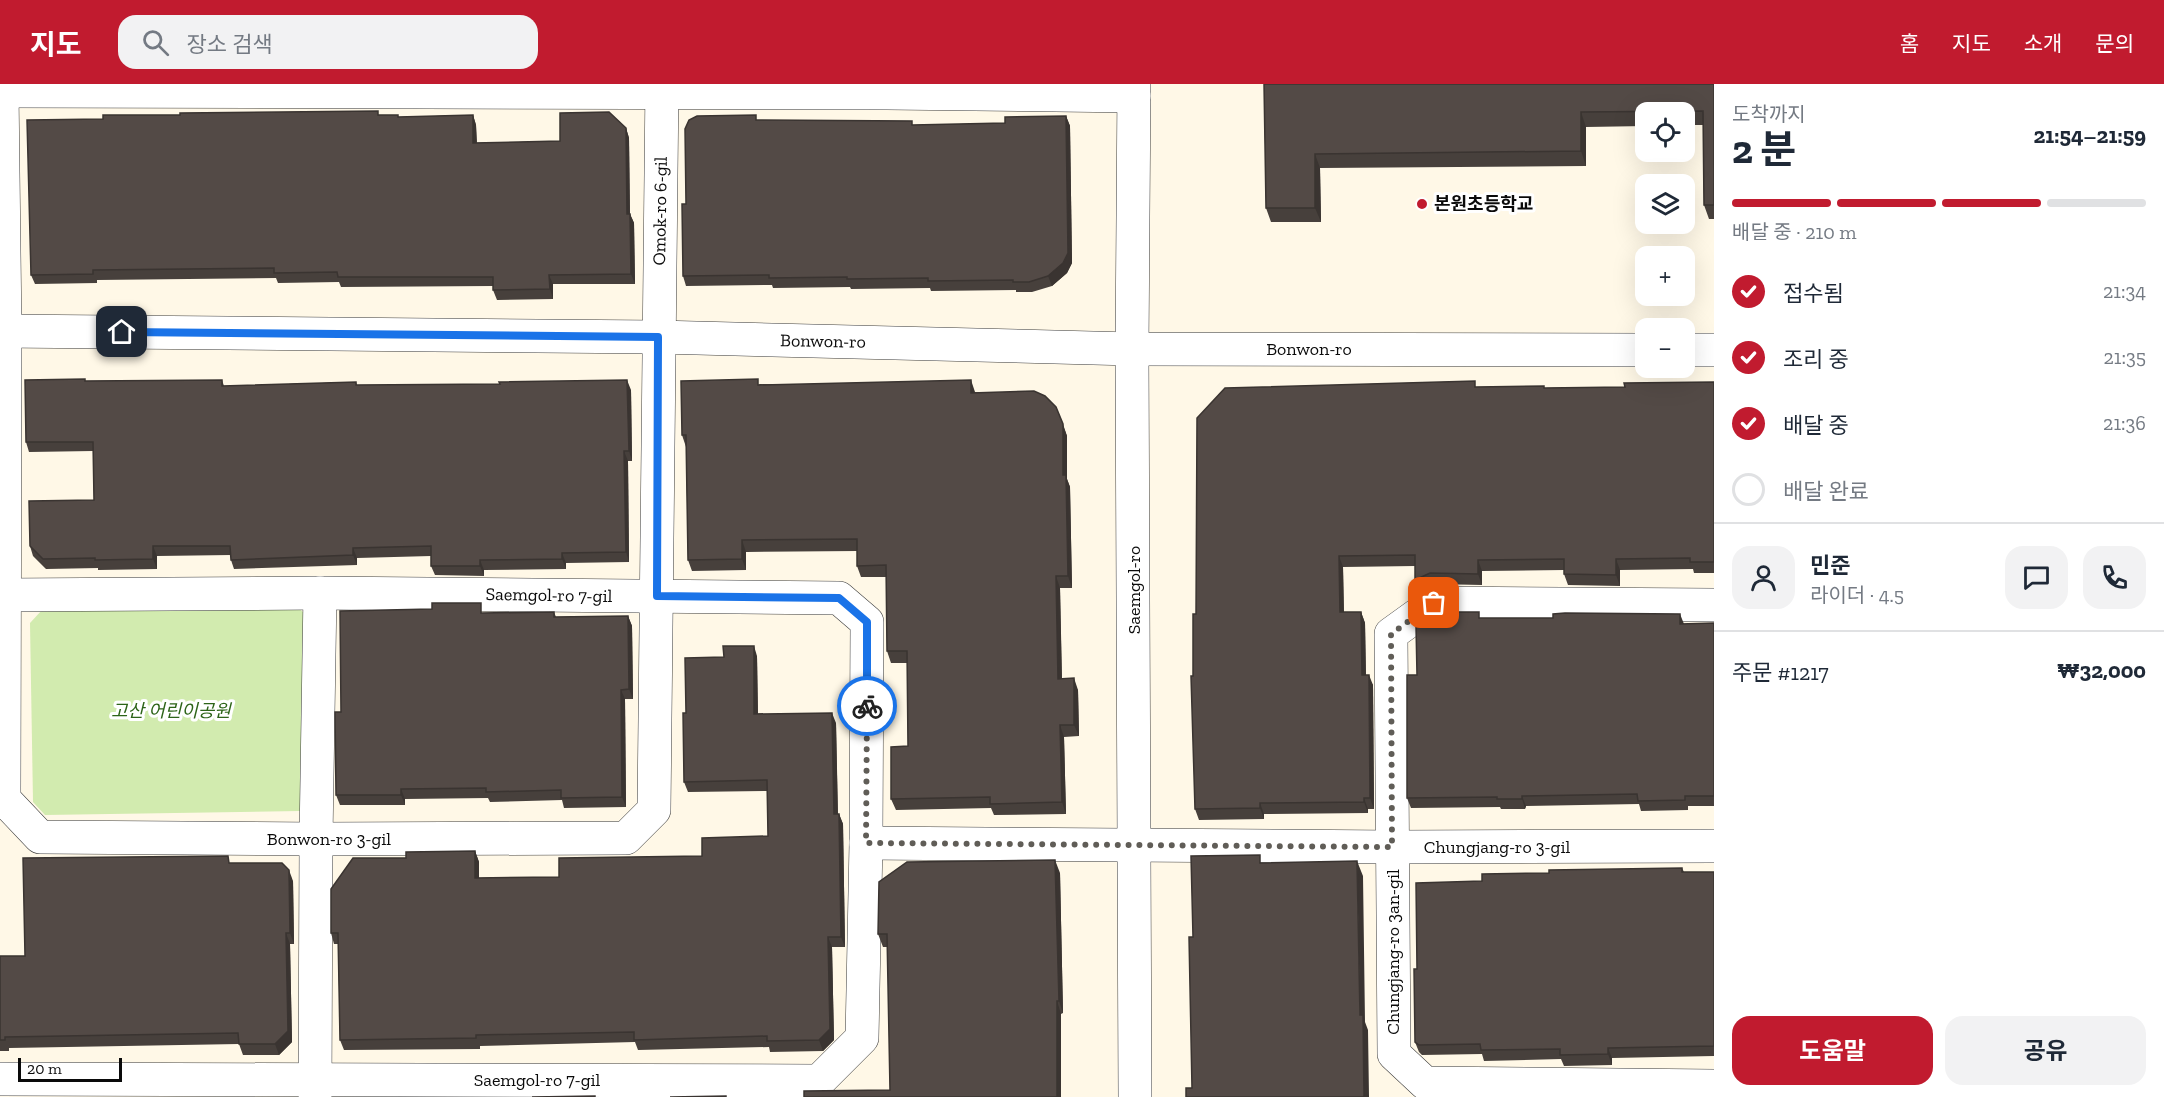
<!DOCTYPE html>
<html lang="ko">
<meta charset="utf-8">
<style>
:root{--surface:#fff;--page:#f2f2f3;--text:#1f2937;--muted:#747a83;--line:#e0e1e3;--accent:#c11b2f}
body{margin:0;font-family:"Zilla Slab","Noto Sans KR",serif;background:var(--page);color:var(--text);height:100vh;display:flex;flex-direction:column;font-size:22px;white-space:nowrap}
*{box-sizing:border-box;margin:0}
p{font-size:20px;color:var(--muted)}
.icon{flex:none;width:33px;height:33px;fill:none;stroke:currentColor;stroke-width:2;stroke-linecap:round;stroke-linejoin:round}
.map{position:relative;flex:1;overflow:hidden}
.sheet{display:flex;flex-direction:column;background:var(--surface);width:450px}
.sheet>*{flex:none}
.controls{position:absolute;left:1635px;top:18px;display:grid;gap:12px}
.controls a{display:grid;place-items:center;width:60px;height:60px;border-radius:12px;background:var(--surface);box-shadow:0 6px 24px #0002;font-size:30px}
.scale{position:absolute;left:18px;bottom:15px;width:104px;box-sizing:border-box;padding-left:6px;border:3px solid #0a0a0a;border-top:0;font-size:16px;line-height:21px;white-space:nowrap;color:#0a0a0a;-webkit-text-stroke:4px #fff;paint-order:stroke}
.pin{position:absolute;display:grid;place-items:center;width:51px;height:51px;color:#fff;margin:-26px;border-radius:12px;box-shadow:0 3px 9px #0006}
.courier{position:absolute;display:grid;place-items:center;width:60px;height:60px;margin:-30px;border:4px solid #1a73e8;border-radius:50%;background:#fff;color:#222;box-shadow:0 2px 8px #0007}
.head em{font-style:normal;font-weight:700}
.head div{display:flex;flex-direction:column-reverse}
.head{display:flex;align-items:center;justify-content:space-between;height:102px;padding:0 18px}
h1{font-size:39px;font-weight:700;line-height:45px}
.bar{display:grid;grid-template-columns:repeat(4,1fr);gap:9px 6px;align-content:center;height:72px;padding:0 18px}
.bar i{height:8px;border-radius:4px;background:var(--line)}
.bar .on{background:var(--accent)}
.bar p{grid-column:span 4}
.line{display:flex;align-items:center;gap:15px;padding:0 18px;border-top:2px solid var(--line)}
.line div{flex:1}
.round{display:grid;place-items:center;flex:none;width:63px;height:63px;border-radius:18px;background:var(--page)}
ol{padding:0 18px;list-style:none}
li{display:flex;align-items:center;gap:18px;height:66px}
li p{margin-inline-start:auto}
li .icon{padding:6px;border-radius:50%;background:var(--accent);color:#fff;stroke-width:4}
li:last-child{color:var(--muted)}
li i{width:33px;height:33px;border:3px solid var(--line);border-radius:50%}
.action{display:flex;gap:12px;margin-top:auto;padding:12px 18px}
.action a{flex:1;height:69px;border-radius:18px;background:var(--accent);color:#fff;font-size:24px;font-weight:700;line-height:69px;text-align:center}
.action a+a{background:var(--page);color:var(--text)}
header{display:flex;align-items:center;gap:36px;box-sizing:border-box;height:84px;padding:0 30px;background:var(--accent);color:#fff}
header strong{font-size:28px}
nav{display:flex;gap:33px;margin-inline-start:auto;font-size:21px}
.search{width:420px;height:54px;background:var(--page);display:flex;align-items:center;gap:15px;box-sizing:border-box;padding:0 21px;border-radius:18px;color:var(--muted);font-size:22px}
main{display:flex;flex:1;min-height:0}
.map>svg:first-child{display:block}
.green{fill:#d2ebaf}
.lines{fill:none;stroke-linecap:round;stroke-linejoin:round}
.minor-casing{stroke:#3d3d3d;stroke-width:34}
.tertiary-casing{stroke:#3d3d3d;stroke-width:34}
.minor{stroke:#fff;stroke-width:33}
.tertiary{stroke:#fff;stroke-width:33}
.wall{fill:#47403c}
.shaded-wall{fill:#3a3431}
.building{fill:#534a46;stroke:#3a3431;stroke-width:1.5}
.done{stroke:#605d57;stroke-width:6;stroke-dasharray:0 10.8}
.route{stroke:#1a73e8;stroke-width:8}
.poi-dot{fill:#c11b2f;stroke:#fff;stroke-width:2}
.labels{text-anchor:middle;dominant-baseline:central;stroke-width:6;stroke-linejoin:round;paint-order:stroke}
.poi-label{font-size:18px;font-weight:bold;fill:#0a0a0a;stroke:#fff;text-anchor:start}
.street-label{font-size:18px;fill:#0a0a0a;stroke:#fff}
.park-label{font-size:18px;font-style:italic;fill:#2d6418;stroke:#fff}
</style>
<header>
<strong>지도</strong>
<div class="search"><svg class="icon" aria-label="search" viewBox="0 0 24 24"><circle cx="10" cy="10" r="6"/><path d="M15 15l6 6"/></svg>장소 검색</div>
<nav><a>홈</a><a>지도</a><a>소개</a><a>문의</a></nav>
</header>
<main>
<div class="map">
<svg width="1714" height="1013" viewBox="0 0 1714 1013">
<rect width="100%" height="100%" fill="#fff8e7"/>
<!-- green -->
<path class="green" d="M 296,522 L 310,534 L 300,727 L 45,731 L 33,718 L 30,539 L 42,526 Z"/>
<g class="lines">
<defs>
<g id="minor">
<path d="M 0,7 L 887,9 L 1134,12"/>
<path d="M 2,7 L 5,247 L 4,715 L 40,753 L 316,755 L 626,754 L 654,726 L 662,0"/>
<path d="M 0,511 L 320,509 L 839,514 L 867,538 L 866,759 L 862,954 L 819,997 L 0,995"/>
<path d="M 1714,521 L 1434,519 L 1391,550 L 1394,970 L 1425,999 L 1714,1002"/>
<path d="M 866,759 L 1392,763 L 1714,762"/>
<path d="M 315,1013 L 316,755 L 320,509"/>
</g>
<g id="tertiary">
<path d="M 1134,0 L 1132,265 L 1135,1013"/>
<path d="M 0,247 L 658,253 L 1132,265 L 1646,266"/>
<path d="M 1684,266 L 1714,266"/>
</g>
</defs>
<!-- minor casing -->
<use href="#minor" class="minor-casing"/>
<!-- tertiary casing -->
<use href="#tertiary" class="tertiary-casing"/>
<!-- minor -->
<use href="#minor" class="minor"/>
<!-- tertiary -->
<use href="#tertiary" class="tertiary"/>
</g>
<!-- wall -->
<g class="wall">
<path d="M 1264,0 L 1714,0 L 1714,135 L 1709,135 L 1704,121 L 1703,41 L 1684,41 L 1684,28 L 1646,28 L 1646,42 L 1586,43 L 1586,82 L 1320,84 L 1321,138 L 1271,138 L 1266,124 Z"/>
<path d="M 380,31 L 398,33 L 473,31 L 476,41 L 477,59 L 560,57 L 626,44 L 629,54 L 630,130 L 634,139 L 635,200 L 553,200 L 553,215 L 497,216 L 493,206 L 493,202 L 341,203 L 339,198 L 278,199 L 276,194 L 97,196 L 97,199 L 35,200 L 31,191 Z"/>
<path d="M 1066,32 L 1070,42 L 1072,179 L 1067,189 L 1052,202 L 1032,208 L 1016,208 L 1016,206 L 931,207 L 930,204 L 851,205 L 850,203 L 773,204 L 772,201 L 686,202 L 683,192 L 686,120 L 758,36 L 914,41 L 1005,39 Z"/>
<path d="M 222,296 L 224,302 L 356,298 L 357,301 L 631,306 L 632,377 L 628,377 L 629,478 L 566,479 L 566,485 L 484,486 L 484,492 L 435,491 L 431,482 L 431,472 L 357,474 L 357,481 L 234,485 L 231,476 L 231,471 L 157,472 L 157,485 L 98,486 L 98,484 L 46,485 L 33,472 L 30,462 L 94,416 L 93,367 L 29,368 L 26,358 L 86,297 Z"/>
<path d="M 1714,298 L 1714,489 L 1694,489 L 1693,485 L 1620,486 L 1620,502 L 1568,501 L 1564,490 L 1564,486 L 1482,487 L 1482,501 L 1434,500 L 1419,506 L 1415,496 L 1415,482 L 1343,483 L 1344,528 L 1361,528 L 1365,539 L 1366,591 L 1373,601 L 1374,725 L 1368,725 L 1368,729 L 1264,730 L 1264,735 L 1199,736 L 1195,725 L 1193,592 L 1196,530 L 1477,303 L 1545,304 L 1625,303 Z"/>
<path d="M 760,300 L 975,308 L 1056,323 L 1067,352 L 1067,395 L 1070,403 L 1072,504 L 1060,504 L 1062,594 L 1078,606 L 1079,652 L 1064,653 L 1066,730 L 994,731 L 991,724 L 896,726 L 891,715 L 908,662 L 907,579 L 891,579 L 887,567 L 886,493 L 861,493 L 857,482 L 857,467 L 746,468 L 746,486 L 692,487 L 688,476 L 686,363 L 682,351 Z"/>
<path d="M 554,528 L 556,533 L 628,532 L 632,542 L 633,615 L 625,615 L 626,723 L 564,724 L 562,716 L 490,718 L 488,714 L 405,715 L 405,721 L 340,721 L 336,711 L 341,628 L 484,529 Z"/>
<path d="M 1481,534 L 1684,540 L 1714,539 L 1714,722 L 1688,722 L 1688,726 L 1641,727 L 1639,720 L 1526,722 L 1525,725 L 1501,725 L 1500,723 L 1411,724 L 1407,714 L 1417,591 Z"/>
<path d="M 757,572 L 758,630 L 836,639 L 838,730 L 839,730 L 843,740 L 845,863 L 832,863 L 834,956 L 823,967 L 770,968 L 769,963 L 638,966 L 635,958 L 480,962 L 480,965 L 344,966 L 340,956 L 338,860 L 334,860 L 331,849 L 406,774 L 475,767 L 479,778 L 479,794 L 559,793 L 702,772 L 768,752 L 767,707 L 688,708 L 684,698 L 686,629 Z"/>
<path d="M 231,779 L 293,797 L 294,860 L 290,860 L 292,958 L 279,971 L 243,971 L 239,960 L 9,964 L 9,967 L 0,967 L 0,872 L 25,872 Z"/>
<path d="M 1682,784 L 1684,788 L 1714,788 L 1714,972 L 1612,974 L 1612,981 L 1564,982 L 1561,975 L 1484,977 L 1482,970 L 1422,971 L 1419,968 L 1415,958 L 1417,885 L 1482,797 L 1549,789 Z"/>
<path d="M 1060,789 L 1063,929 L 1061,930 L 890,1006 L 888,863 L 883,863 L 878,850 Z"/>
</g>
<!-- shaded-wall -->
<g class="shaded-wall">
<path d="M 1581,28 L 1586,43 L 1586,82 L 1581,67 Z"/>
<path d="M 473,31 L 476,41 L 477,69 L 473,59 Z"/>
<path d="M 1066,32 L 1070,42 L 1072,179 L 1067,189 L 1052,202 L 1048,192 Z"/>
<path d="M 626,44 L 629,54 L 630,140 L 627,130 Z"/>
<path d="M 1315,70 L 1320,84 L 1321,138 L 1315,124 Z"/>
<path d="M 630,130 L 634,139 L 635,200 L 631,190 Z"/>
<path d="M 549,191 L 553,200 L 553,215 L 550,205 Z"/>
<path d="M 627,296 L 631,306 L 632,377 L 629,367 Z"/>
<path d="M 971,296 L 975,308 L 975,320 L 971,309 Z"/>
<path d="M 1063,340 L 1067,352 L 1067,395 L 1070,403 L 1072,504 L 1068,492 L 1063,391 Z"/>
<path d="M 624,367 L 628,377 L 629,478 L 626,468 Z"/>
<path d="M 742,456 L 746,468 L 746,486 L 742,475 Z"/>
<path d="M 153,462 L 157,472 L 157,485 L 153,475 Z"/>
<path d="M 353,464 L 357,474 L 357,481 L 353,471 Z"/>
<path d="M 562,469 L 566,479 L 566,485 L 562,475 Z"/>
<path d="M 1339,472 L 1343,483 L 1344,539 L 1340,528 Z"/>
<path d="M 1616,475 L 1620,486 L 1620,502 L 1616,491 Z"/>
<path d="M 480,476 L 484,486 L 484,492 L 480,482 Z"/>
<path d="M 1478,476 L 1482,487 L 1482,501 L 1478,490 Z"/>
<path d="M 1056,492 L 1060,504 L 1062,606 L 1058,595 Z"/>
<path d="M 1361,528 L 1365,539 L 1366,602 L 1362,591 Z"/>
<path d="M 1680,530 L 1684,540 L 1684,550 L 1680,540 Z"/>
<path d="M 628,532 L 632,542 L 633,615 L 629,605 Z"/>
<path d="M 754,562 L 757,572 L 758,640 L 754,630 Z"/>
<path d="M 1369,591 L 1373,601 L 1374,725 L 1370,714 Z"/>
<path d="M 1074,594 L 1078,606 L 1079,652 L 1074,641 Z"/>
<path d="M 621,606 L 625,615 L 626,723 L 622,713 Z"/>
<path d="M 832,629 L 836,639 L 838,740 L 834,730 Z"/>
<path d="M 1060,641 L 1064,653 L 1066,730 L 1062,718 Z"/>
<path d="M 401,705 L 405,715 L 405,721 L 401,711 Z"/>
<path d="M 1522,712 L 1526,722 L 1525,725 L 1522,715 Z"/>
<path d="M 1364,714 L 1368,725 L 1368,729 L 1364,718 Z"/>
<path d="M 1260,719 L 1264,730 L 1264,735 L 1260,724 Z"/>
<path d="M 839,730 L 843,740 L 845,863 L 841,853 Z"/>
<path d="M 475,767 L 479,778 L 479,804 L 475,794 Z"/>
<path d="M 1055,776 L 1060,789 L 1063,929 L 1059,917 Z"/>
<path d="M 1357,777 L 1363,792 L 1365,938 L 1368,946 L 1369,1013 L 1364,1013 L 1360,931 Z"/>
<path d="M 289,786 L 293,797 L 294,860 L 290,849 Z"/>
<path d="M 286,849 L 290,860 L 292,958 L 279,971 L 275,960 Z"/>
<path d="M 828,853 L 832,863 L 834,956 L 823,967 L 819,956 Z"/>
<path d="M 1057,917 L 1061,930 L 1061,1013 L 1057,1013 Z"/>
<path d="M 1608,964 L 1612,974 L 1612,981 L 1608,970 Z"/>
</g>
<!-- building -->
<g class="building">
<path d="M 1264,0 L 1714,0 L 1714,121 L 1704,121 L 1703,27 L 1581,28 L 1581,67 L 1315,70 L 1315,124 L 1266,124 Z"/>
<path d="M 378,27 L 378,31 L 398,31 L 398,33 L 473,31 L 473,59 L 560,57 L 560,29 L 609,28 L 626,44 L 627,130 L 630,130 L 631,190 L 549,191 L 550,205 L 493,206 L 493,193 L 338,193 L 337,188 L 274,189 L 274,184 L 93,186 L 93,190 L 31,191 L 27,36 L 103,35 L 103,31 L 180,31 L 180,29 Z"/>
<path d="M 756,31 L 756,36 L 912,37 L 912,41 L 1005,39 L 1005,33 L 1066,32 L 1068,169 L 1063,179 L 1048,192 L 1029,198 L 1013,198 L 1013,196 L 928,197 L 928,194 L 847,195 L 847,193 L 769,194 L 769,191 L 683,192 L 682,120 L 686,120 L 685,45 L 689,36 L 697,32 Z"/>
<path d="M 85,295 L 85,297 L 222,296 L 222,302 L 356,298 L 356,301 L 500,300 L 499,298 L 627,296 L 629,367 L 624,367 L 626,468 L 562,469 L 562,475 L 480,476 L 480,482 L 431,482 L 431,462 L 353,464 L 353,471 L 231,476 L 230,462 L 153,462 L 153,475 L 95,476 L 95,474 L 43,475 L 30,462 L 29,417 L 94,416 L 93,358 L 26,358 L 25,296 Z"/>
<path d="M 758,295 L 758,301 L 971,296 L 971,309 L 1034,307 L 1045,312 L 1056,323 L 1063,340 L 1063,391 L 1066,391 L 1068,492 L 1056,492 L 1058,595 L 1074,594 L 1074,641 L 1060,641 L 1062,718 L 990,720 L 990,713 L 891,715 L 891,663 L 908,662 L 907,567 L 887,567 L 886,481 L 857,482 L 857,455 L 742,456 L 742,475 L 688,476 L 686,351 L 682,351 L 681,297 Z"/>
<path d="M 1475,297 L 1475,303 L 1544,302 L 1544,304 L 1625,303 L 1624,299 L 1714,298 L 1714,478 L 1690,478 L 1690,474 L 1616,475 L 1616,491 L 1564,490 L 1564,475 L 1478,476 L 1478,490 L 1430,489 L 1415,496 L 1415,471 L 1339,472 L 1340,528 L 1361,528 L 1362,591 L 1369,591 L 1370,714 L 1364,714 L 1364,718 L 1260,719 L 1260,724 L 1195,725 L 1191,592 L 1193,592 L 1193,530 L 1196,530 L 1197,334 L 1225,304 Z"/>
<path d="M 432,519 L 481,519 L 481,529 L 554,528 L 554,533 L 628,532 L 629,605 L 621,606 L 622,713 L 561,714 L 561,706 L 486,708 L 486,704 L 401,705 L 401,711 L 336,711 L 335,628 L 341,628 L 340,527 L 432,525 Z"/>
<path d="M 1436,528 L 1479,528 L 1479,534 L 1553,534 L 1553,530 L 1565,529 L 1680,530 L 1680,540 L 1714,539 L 1714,712 L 1685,712 L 1685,716 L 1638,717 L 1637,710 L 1522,712 L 1522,715 L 1497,715 L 1497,713 L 1407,714 L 1407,591 L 1417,591 L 1416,542 Z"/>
<path d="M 723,562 L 754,562 L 754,630 L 832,629 L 834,730 L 839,730 L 841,853 L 828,853 L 830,945 L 819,956 L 767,957 L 767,952 L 634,956 L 634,948 L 476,951 L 476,954 L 340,956 L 338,849 L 331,849 L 331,805 L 353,774 L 406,774 L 406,768 L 475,767 L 475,794 L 559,793 L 559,774 L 702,772 L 702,754 L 768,752 L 767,696 L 684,698 L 683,629 L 686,629 L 685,574 L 724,573 Z"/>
<path d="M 1260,771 L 1260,779 L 1357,777 L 1360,931 L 1363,931 L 1364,1013 L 1186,1013 L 1186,1004 L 1192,1004 L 1189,853 L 1193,853 L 1191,772 Z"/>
<path d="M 228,772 L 229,779 L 282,779 L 289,786 L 290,849 L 286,849 L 288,947 L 275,960 L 239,960 L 238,949 L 5,953 L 5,956 L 0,956 L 0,872 L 25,872 L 23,774 Z"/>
<path d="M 1055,776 L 1059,917 L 1057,917 L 1057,1013 L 804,1013 L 804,1007 L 890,1006 L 887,850 L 878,850 L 879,798 L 907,778 Z"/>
<path d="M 1682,784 L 1682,788 L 1714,788 L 1714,962 L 1608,964 L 1608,970 L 1560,971 L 1560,965 L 1481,966 L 1480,960 L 1419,961 L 1415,958 L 1414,885 L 1417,885 L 1416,799 L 1482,797 L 1482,790 L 1549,789 L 1549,786 Z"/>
<path d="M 595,1012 L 595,1013 L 532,1013 Z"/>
<path d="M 726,1012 L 726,1013 L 670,1013 Z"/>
</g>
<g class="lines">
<!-- done -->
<path class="done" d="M 867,622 L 866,759 L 1392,763 L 1391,550 L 1434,519"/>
<!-- route -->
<path class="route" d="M 122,248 L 658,253 L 657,512 L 839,514 L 867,538 L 867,622"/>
</g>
<!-- markers -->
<circle class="poi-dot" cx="1422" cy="120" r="6"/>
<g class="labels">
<!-- poi labels -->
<g class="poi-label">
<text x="1434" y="120">본원초등학교</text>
</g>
<!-- street labels -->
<g class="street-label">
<text transform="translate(660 127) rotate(-89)">Omok-ro 6-gil</text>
<text transform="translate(823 257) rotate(1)">Bonwon-ro</text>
<text x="1309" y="265">Bonwon-ro</text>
<text transform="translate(1134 506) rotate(-90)">Saemgol-ro</text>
<text transform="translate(549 511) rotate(1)">Saemgol-ro 7-gil</text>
<text x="329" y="755">Bonwon-ro 3-gil</text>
<text x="1497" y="763">Chungjang-ro 3-gil</text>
<text transform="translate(1393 868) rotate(-90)">Chungjang-ro 3an-gil</text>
<text x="537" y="996">Saemgol-ro 7-gil</text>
</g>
<!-- park labels -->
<g class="park-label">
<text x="171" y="627">고산 어린이공원</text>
</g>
</g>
</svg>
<div class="controls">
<a><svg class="icon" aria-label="locate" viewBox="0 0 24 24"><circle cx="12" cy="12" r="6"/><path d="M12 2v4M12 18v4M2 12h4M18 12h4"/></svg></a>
<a><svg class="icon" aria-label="layers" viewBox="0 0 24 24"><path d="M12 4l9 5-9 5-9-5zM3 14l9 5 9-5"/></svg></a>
<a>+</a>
<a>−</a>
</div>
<div class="scale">20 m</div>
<div class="pin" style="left:1434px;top:519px;background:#ea580c"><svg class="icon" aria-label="bag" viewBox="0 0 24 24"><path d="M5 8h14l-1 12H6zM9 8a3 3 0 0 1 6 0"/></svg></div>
<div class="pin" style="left:122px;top:248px;background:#1f2937"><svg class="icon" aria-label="home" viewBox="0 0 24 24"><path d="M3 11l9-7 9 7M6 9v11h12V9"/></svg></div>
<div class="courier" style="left:867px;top:622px"><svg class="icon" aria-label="bike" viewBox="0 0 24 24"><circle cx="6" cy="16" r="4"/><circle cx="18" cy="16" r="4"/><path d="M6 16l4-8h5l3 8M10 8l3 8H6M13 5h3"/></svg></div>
</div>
<section class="sheet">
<div class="head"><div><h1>2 분</h1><p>도착까지</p></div><em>21:54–21:59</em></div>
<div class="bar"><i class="on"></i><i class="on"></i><i class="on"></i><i></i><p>배달 중 · 210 m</p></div>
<ol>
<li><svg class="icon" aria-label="check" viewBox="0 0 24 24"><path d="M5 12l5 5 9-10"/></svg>접수됨<p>21:34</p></li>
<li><svg class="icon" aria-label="check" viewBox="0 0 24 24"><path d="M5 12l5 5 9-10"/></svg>조리 중<p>21:35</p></li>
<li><svg class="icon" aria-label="check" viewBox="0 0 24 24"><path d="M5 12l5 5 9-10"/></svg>배달 중<p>21:36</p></li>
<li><i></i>배달 완료</li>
</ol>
<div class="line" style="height:108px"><a class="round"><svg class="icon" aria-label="person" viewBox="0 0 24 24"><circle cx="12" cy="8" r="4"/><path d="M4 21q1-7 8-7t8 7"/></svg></a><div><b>민준</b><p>라이더 · 4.5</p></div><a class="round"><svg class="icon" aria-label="chat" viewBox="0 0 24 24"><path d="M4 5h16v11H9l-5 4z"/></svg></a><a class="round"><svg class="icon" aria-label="phone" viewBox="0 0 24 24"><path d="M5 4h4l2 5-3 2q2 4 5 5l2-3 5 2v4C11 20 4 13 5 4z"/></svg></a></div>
<div class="line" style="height:78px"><div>주문 #1217</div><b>₩32,000</b></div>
<div class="action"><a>도움말</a><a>공유</a></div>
</section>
</main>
